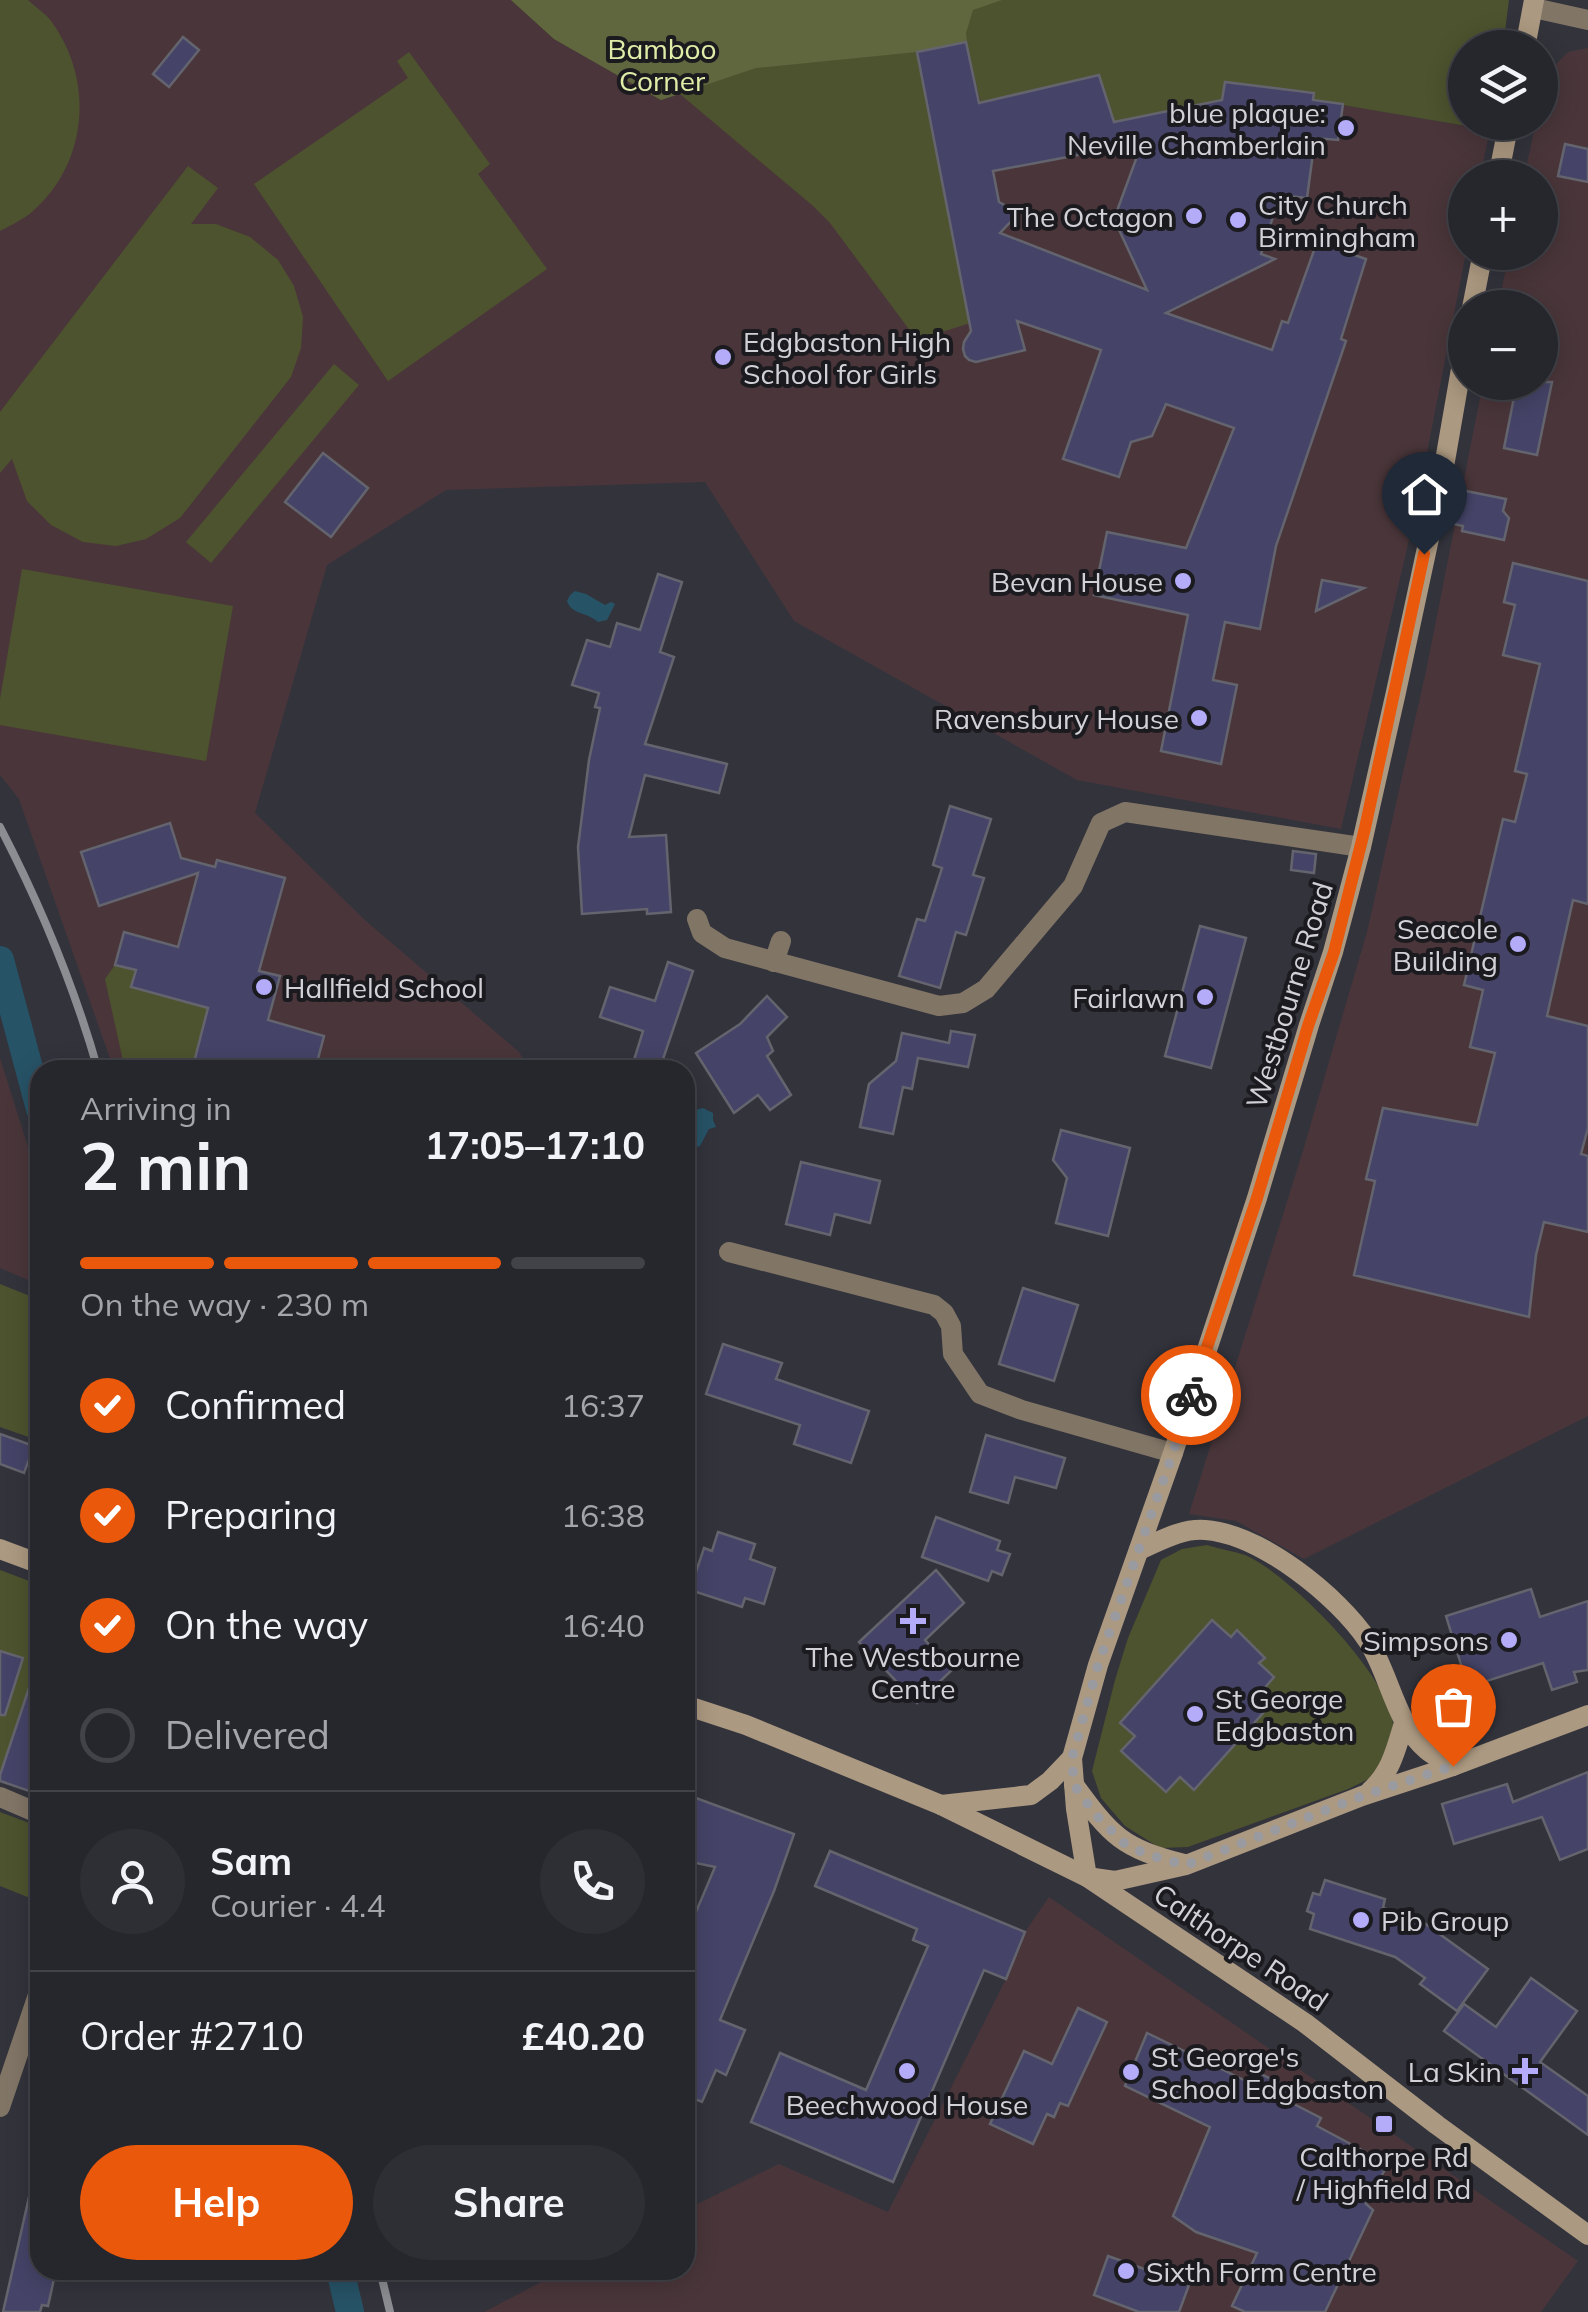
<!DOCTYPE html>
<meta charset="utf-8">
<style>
:root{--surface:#26262d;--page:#2e2e35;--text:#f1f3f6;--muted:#a4a5aa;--line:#424349;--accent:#ea580c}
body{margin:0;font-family:Mulish,sans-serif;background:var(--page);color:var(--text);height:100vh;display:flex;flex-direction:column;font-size:38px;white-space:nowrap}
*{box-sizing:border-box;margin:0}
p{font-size:32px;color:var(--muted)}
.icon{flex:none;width:55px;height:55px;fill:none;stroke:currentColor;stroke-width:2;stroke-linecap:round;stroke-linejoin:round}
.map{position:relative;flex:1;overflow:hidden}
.drawer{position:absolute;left:30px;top:1060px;width:665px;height:1220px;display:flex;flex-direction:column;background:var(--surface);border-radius:30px;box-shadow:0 5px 25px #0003,0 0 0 2px var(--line)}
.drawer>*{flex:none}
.controls{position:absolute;left:1448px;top:30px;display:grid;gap:20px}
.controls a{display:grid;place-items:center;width:110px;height:110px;border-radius:50%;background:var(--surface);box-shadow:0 5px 25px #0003,0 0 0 2px var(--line);font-size:50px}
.pin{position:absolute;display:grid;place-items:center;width:85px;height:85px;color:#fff;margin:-102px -42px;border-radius:50% 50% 50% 0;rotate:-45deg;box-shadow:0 0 10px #0007}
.pin .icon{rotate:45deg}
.courier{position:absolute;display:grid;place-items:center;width:100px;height:100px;margin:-50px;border:8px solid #ea580c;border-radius:50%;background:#fff;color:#222;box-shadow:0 2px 12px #0007}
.summary em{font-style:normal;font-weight:700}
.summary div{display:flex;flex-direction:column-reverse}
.summary{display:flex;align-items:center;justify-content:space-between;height:170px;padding:0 50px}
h1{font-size:65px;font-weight:700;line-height:75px}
.bar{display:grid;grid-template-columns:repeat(4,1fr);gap:15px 10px;align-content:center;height:120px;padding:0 50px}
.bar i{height:12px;border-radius:8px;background:var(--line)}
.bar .active{background:var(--accent)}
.bar p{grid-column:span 4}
.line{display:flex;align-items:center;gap:25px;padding:0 50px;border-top:2px solid var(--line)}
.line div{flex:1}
.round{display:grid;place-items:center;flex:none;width:105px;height:105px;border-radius:52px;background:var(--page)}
ol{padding:0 50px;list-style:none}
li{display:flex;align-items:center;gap:30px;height:110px}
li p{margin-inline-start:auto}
li .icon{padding:10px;border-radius:50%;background:var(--accent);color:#fff;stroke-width:4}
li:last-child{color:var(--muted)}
li i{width:55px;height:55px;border:5px solid var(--line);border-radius:50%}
.cta{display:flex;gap:20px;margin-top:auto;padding:20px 50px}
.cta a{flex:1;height:115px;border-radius:60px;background:var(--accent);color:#fff;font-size:40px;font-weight:700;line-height:115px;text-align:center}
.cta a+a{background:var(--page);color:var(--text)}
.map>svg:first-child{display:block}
.education{fill:#4a363a}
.green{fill:#4d532e}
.forest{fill:#60673f}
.water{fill:#275367}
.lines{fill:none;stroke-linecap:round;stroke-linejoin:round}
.canal{stroke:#275367;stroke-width:28}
.building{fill:#454468;stroke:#64646e;stroke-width:2.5;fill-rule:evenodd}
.minor{stroke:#817566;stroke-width:20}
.tertiary{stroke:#817566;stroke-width:20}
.secondary{stroke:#ac9981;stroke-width:20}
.rail{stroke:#8c8c93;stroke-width:8}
.done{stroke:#9a9aa1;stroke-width:10;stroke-dasharray:0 18}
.route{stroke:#ea580c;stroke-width:12}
.poi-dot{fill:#b4acf9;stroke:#1b1b1f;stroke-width:4}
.labels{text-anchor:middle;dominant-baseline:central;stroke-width:8;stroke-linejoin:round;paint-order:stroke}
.park-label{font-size:28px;fill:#e0eda8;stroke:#1b1b1f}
.poi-label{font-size:28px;fill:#d1d1d7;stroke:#1b1b1f;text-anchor:end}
.street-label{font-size:28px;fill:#d1d1d7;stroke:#1b1b1f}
</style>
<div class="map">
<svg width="1588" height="2312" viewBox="0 0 1588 2312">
<rect width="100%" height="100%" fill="#33333c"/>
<!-- education -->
<g class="education">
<path d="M 0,0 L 511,0 L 554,39 L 756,68 L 967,42 L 1099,75 L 1225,82 L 1314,93 L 1314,100 L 1490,130 L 1480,177 L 1465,178 L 1466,253 L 1414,519 L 1341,829 L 1077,780 L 794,621 L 705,482 L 446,490 L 327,565 L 255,813 L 366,921 L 519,1052 L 530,1070 L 114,1070 L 19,799 L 0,775 Z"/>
<path d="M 1588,48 L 1588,1416 L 1304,1559 L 1236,1521 L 1189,1514 L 1302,1154 L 1367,932 L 1426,671 L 1483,383 L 1540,382 L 1540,308 L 1498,307 L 1509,253 L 1540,252 L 1540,178 L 1524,177 L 1536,123 L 1540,122 L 1540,106 L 1556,64 L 1568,52 Z"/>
<path d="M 0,1058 L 40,1185 L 40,1285 L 0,1268 Z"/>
<path d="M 1049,1897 L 1578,2261 L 1541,2312 L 484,2312 L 564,2270 L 685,2270 L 685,2210 L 779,2164 L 888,2212 L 1006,1979 L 1025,1932 Z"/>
</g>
<!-- green -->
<g class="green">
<path d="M 0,0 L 28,0 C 35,7 45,13 51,21 C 94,79 89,162 33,211 C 24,219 11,225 0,231 Z"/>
<path d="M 511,0 L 1509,0 L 1503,47 L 1465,48 L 1465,122 L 1491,123 L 1490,130 L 1313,100 L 1313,93 L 1225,82 L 1222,101 L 1114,122 L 981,103 L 966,43 L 917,52 L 970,323 L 917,340 L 830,223 L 812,205 L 680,94 L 661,100 L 554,39 Z"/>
<path d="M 409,52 L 490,164 L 478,174 L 547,269 L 388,381 L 254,184 L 408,78 L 397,61 Z"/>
<path d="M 188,166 L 218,188 L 191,224 L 216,224 L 250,237 L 278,260 L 294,286 L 303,317 L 301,348 L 291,377 L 180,518 L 146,539 L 116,546 L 83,542 L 51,525 L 27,501 L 12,459 L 0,473 L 0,412 Z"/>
<path d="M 334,364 L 359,385 L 211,563 L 186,542 Z"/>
<path d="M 22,569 L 233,606 L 206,761 L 0,725 L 0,699 Z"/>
<path d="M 115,965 L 136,970 L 132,987 L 208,1008 L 192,1068 L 198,1070 L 125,1070 L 105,979 Z"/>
<path d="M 0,1284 L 40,1300 L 40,1441 L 0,1427 Z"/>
<path d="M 1207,1545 C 1219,1549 1233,1551 1245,1555 C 1287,1572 1401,1685 1393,1733 C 1391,1747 1380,1763 1375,1776 L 1348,1789 L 1188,1847 L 1160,1848 L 1125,1826 L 1101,1798 L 1092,1771 L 1115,1680 L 1128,1638 L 1161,1560 L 1182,1549 Z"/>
<path d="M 0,1570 L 40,1585 L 40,1792 L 0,1776 Z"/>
<path d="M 0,1812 L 40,1827 L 40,1902 L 0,1886 Z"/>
</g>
<!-- forest -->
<path class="forest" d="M 511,0 L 1002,0 L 973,10 L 966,33 L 967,42 L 917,52 L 756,68 L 661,100 L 554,39 Z"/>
<!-- water -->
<g class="water">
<path d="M 575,591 L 586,594 L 605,605 L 611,602 L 615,604 L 607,620 L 598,622 C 585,611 572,615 567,601 L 570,595 Z"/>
<path d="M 703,1108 L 713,1113 L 713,1120 L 716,1127 L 709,1129 L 700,1146 L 685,1149 L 685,1128 L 691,1123 L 695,1110 Z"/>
</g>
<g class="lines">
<!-- canal -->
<g class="canal">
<path d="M 0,960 L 40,1109"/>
<path d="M 340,2270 L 350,2312"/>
</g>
</g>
<!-- building -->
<g class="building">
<path d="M 183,37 L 199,50 L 169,87 L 153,74 Z"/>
<path d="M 966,42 L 979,103 L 1099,75 L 1114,122 L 1222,100 L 1225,82 L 1314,93 L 1313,100 L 1343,104 L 1338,140 L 1315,138 L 1307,198 L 1280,195 L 1261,254 L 1275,259 L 1166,313 L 1272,350 L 1282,321 L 1288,323 L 1317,242 L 1366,259 L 1341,339 L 1346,341 L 1276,546 L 1260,629 L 1225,622 L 1213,680 L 1237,685 L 1221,764 L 1161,751 L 1188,615 L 1094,595 L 1107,532 L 1186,548 L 1234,428 L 1166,404 L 1152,436 L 1131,442 L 1119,477 L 1063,459 L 1101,350 L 1017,321 L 1025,350 L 976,362 L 969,360 L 965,356 L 963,349 L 964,342 L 971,331 L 917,52 ZM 1142,143 L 1114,219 L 1147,290 L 1000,233 L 1019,213 L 999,202 L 993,171 Z"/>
<path d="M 1565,144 L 1588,149 L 1588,182 L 1558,176 Z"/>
<path d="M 1517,382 L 1552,382 L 1537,455 L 1504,448 Z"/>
<path d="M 323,453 L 368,488 L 331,537 L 285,502 Z"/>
<path d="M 1461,490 L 1506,499 L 1503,511 L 1509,518 L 1504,540 L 1462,531 L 1463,526 L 1454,524 Z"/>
<path d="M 1513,563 L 1588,581 L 1588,904 L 1573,900 L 1547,1016 L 1588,1026 L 1588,1128 L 1581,1154 L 1588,1156 L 1588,1232 L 1544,1222 L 1536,1255 L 1529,1317 L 1354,1275 L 1375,1181 L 1366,1179 L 1383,1108 L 1477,1125 L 1495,1053 L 1470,1047 L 1483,990 L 1464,985 L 1503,819 L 1515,822 L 1527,774 L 1515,771 L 1540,664 L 1503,655 L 1515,605 L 1504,602 Z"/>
<path d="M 658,574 L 682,582 L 660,652 L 674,657 L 645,744 L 727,764 L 719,793 L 645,775 L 629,837 L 666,835 L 671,912 L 647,914 L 647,909 L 582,914 L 578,847 L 589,760 L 600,708 L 595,707 L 599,693 L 572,685 L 587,640 L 610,647 L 617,623 L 640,630 Z"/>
<path d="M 1322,580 L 1364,588 L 1316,611 Z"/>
<path d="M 950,806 L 991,819 L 973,875 L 984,878 L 966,935 L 956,932 L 940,988 L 899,976 L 917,919 L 925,921 L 942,868 L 933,865 Z"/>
<path d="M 170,823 L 181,858 L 215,867 L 217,860 L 285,878 L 259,971 L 280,976 L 268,1020 L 324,1036 L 315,1070 L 192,1070 L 208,1008 L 131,987 L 136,970 L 115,965 L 124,932 L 178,947 L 198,873 L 99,906 L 81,852 Z"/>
<path d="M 1293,851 L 1316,854 L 1314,873 L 1291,870 Z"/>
<path d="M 1200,926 L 1246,938 L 1211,1068 L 1165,1056 Z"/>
<path d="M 668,962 L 693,971 L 660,1068 L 634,1060 L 643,1031 L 600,1017 L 610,987 L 655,1001 Z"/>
<path d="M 767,996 L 787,1017 L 767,1037 L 773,1051 L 767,1056 L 791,1095 L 770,1110 L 758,1095 L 734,1113 L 696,1053 L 740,1024 Z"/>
<path d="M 951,1031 L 975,1035 L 968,1067 L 918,1058 L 912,1089 L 903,1087 L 893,1134 L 860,1127 L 869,1084 L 896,1061 L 902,1033 L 949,1043 Z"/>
<path d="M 1061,1130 L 1130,1148 L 1108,1236 L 1056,1223 L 1067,1178 L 1053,1160 Z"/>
<path d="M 801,1162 L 880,1181 L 870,1223 L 835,1214 L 830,1235 L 786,1224 Z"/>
<path d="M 1023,1288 L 1078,1305 L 1054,1381 L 999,1364 Z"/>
<path d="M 723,1344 L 782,1363 L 776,1379 L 869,1411 L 851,1463 L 794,1444 L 800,1425 L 706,1394 Z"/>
<path d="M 0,1434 L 34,1446 L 24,1473 L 0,1464 Z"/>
<path d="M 986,1435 L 1065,1458 L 1056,1488 L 1015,1477 L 1008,1503 L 970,1492 Z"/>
<path d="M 936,1517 L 1000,1541 L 997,1550 L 1010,1554 L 1002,1575 L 992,1571 L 988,1581 L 922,1557 Z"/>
<path d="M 718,1532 L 755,1544 L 750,1559 L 775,1568 L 764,1604 L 745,1598 L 742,1607 L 690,1590 L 704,1548 L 712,1551 Z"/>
<path d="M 936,1570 L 964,1603 L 925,1640 L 952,1670 L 917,1703 L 859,1642 Z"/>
<path d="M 1531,1589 L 1540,1617 L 1588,1601 L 1588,1670 L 1574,1672 L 1577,1682 L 1552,1690 L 1543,1663 L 1468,1687 L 1446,1616 Z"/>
<path d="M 1212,1620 L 1231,1637 L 1237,1630 L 1265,1658 L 1259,1663 L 1274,1677 L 1262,1691 L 1273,1702 L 1194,1790 L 1180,1777 L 1166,1792 L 1121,1751 L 1135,1736 L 1120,1723 Z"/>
<path d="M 0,1651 L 23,1658 L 5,1715 L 0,1715 Z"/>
<path d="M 36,1667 L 40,1668 L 40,1769 L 32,1792 L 0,1781 L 0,1775 Z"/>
<path d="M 1588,1772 L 1588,1849 L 1560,1860 L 1542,1817 L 1454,1844 L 1442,1804 L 1507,1784 L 1513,1802 Z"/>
<path d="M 685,1794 L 794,1834 L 774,1891 L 720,2020 L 745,2030 L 726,2075 L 716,2070 L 702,2102 L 685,2095 L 685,1938 L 715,1867 L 691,1862 L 685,1852 Z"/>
<path d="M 830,1851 L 1025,1932 L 1006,1979 L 984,1970 L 893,2182 L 751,2122 L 780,2053 L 866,2090 L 928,1946 L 913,1940 L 917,1929 L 815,1886 Z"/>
<path d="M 1325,1880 L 1385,1899 L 1383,1908 L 1420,1920 L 1488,1969 L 1457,2011 L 1420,1984 L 1425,1978 L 1395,1957 L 1310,1929 L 1314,1914 L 1307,1911 L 1313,1893 L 1320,1895 Z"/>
<path d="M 1531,1978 L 1577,2011 L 1540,2062 L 1588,2096 L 1588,2135 L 1444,2031 L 1464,2004 L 1496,2027 Z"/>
<path d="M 1078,2008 L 1107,2022 L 1068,2106 L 1060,2103 L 1054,2117 L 1047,2114 L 1033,2144 L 990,2124 L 1024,2051 L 1052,2064 Z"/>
<path d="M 1147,2033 L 1248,2082 L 1255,2071 L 1292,2089 L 1286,2100 L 1321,2118 L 1317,2126 L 1388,2164 L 1366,2204 L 1373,2210 L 1325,2312 L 1245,2312 L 1232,2306 L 1257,2253 L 1196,2232 L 1173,2216 L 1210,2127 L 1125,2086 Z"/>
<path d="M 32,2184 L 40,2185 L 40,2270 L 56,2270 L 48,2306 L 42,2305 L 40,2312 L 3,2312 Z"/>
<path d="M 1108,2256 L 1189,2285 L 1179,2312 L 1139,2312 L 1094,2295 Z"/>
</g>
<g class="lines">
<!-- minor -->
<g class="minor">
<path d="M 697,919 L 702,933 L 725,948 L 939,1006 L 963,1003 L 986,989 L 1073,886 L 1101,823 L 1125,812 L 1361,847"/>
<path d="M 774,962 L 781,941"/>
<path d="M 729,1252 L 934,1305 L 944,1313 L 951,1326 L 953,1354 L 980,1394 L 1022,1410 L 1173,1453"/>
<path d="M 0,1797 L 40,1814"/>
<path d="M 0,2107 L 40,1989"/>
</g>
<!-- tertiary -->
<path class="tertiary" d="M 1534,8 L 1588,20"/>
<!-- secondary -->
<g class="secondary">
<path d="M 1525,48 L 1534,0"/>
<path d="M 1498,178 L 1509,122"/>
<path d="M 1472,308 L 1483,252"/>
<path d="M 0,1549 L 40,1564"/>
<path d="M 1139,1550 C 1160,1541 1182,1528 1205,1530 C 1261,1534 1338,1596 1368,1641 C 1390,1675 1395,1723 1427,1750 C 1434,1756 1445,1761 1453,1766"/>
<path d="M 685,1705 L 746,1725 L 941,1805 L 1087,1877 L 1305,2023 L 1437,2125 L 1588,2235"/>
<path d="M 1074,1785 C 1112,1837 1122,1848 1184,1864"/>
<path d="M 1370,1791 C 1391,1773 1396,1749 1404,1723"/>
<path d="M 941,1805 L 1031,1795 L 1050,1781 L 1072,1758"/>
<path d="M 1087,1877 L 1076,1809 L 1072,1758 L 1098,1665 L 1173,1453 L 1257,1198 L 1309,1025 L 1333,952 L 1361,847 L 1396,692 L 1442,478 L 1465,346"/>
<path d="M 1094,1878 L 1115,1881 L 1186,1865 L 1362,1796 L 1453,1766 L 1588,1715"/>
</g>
<!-- rail -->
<g class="rail">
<path d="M 0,827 C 40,904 74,986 98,1070"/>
<path d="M 380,2270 L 390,2312"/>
</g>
</g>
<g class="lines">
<!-- done -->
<path class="done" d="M 1191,1395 L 1173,1453 L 1098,1665 L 1072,1758 L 1074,1785 L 1095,1814 L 1125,1844 L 1148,1855 L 1186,1865 L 1362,1796 L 1453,1766"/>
<!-- route -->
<path class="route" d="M 1191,1395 L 1257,1198 L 1308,1026 L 1334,952 L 1365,828 L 1424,554"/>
</g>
<!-- markers -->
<g class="poi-dot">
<circle cx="1346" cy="128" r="10"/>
<circle cx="1194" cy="216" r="10"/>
<circle cx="1238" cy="220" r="10"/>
<circle cx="723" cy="357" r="10"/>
<circle cx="1183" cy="581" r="10"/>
<circle cx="1199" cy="718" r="10"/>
<circle cx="1518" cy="944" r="10"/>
<circle cx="264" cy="987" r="10"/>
<circle cx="1205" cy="997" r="10"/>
<path d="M908 1606h10v10h10v10h-10v10h-10v-10h-10v-10h10z"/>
<circle cx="1509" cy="1640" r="10"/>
<circle cx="1195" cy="1714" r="10"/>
<circle cx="1361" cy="1920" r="10"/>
<circle cx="907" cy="2071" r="10"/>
<path d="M1520 2056h10v10h10v10h-10v10h-10v-10h-10v-10h10z"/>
<circle cx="1131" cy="2072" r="10"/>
<rect x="1374" y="2114" width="20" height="20" rx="5"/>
<circle cx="1126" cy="2271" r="10"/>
</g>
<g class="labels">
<!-- park labels -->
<g class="park-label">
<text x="662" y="48">Bamboo<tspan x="662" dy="32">Corner</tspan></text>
</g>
<!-- poi labels -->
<g class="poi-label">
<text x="1326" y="112">blue plaque:<tspan x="1326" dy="32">Neville Chamberlain</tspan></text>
<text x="1258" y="204" text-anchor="start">City Church<tspan x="1258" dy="32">Birmingham</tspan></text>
<text x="1174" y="216">The Octagon</text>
<text x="743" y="341" text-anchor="start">Edgbaston High<tspan x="743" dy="32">School for Girls</tspan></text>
<text x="1163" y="581">Bevan House</text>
<text x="1179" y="718">Ravensbury House</text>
<text x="1498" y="928">Seacole<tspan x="1498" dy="32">Building</tspan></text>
<text x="284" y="987" text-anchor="start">Hallfield School</text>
<text x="1185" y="997">Fairlawn</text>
<text x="1489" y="1640">Simpsons</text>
<text x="913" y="1656" text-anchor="middle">The Westbourne<tspan x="913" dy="32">Centre</tspan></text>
<text x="1215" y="1698" text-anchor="start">St George<tspan x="1215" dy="32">Edgbaston</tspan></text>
<text x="1381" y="1920" text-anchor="start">Pib Group</text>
<text x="1151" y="2056" text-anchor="start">St George's<tspan x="1151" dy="32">School Edgbaston</tspan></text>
<text x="1502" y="2071">La Skin</text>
<text x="907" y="2104" text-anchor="middle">Beechwood House</text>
<text x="1384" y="2156" text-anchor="middle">Calthorpe Rd<tspan x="1384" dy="32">/ Highfield Rd</tspan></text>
<text x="1146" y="2271" text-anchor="start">Sixth Form Centre</text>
</g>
<!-- street labels -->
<g class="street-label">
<text transform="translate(1289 995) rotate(-73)">Westbourne Road</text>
<text transform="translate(1241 1947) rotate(34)">Calthorpe Road</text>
</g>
</g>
</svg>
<div class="controls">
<a><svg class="icon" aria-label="layers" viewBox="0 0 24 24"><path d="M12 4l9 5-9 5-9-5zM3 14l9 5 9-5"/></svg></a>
<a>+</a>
<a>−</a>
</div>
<div class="pin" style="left:1453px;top:1766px;background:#ea580c"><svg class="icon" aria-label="bag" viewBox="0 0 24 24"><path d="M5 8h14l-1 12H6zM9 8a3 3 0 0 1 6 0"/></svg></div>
<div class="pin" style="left:1424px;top:554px;background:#1f2937"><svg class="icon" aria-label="home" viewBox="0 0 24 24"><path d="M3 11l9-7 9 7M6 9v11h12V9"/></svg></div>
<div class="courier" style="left:1191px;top:1395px"><svg class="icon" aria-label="bike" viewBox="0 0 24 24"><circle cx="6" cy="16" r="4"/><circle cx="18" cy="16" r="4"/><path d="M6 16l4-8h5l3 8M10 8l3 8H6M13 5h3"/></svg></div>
<section class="drawer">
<div class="summary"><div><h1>2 min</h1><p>Arriving in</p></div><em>17:05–17:10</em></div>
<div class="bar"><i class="active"></i><i class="active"></i><i class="active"></i><i></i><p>On the way · 230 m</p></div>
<ol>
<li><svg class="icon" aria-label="check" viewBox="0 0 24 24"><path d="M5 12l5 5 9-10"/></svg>Confirmed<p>16:37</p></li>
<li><svg class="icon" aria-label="check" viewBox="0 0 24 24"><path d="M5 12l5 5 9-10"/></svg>Preparing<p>16:38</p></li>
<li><svg class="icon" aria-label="check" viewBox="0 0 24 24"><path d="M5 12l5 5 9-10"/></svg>On the way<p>16:40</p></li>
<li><i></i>Delivered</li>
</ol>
<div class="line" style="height:180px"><a class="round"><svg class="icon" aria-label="person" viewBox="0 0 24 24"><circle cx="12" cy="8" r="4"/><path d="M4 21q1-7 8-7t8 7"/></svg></a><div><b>Sam</b><p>Courier · 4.4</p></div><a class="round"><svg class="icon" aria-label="phone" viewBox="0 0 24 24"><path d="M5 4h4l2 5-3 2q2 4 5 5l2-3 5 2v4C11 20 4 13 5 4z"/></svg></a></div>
<div class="line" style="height:130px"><div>Order #2710</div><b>£40.20</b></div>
<div class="cta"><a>Help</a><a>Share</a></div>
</section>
</div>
